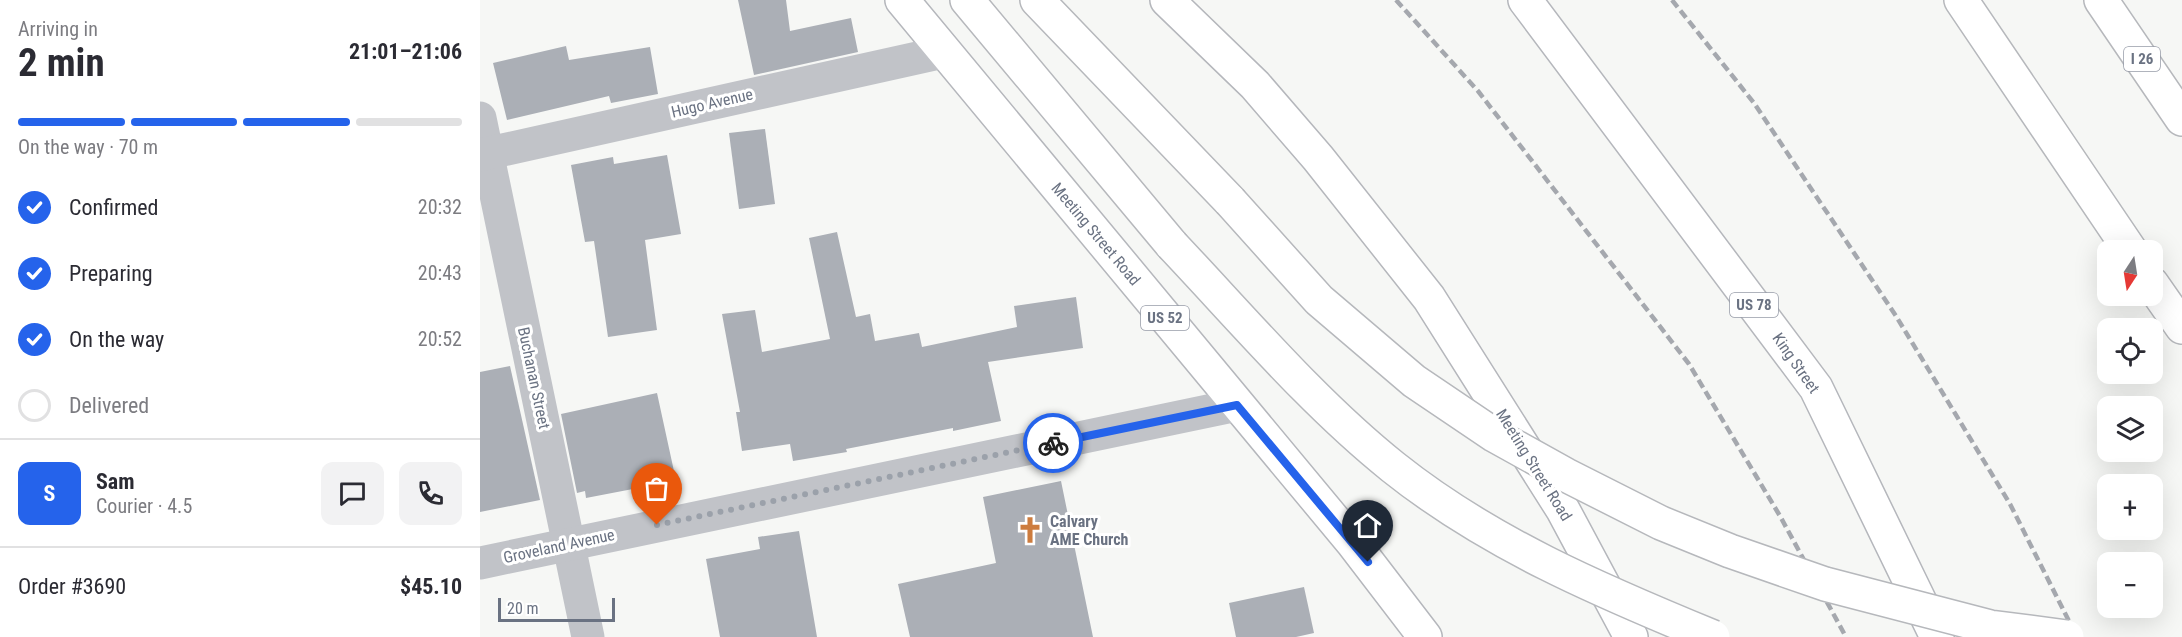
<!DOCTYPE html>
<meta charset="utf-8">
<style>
:root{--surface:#fff;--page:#f2f2f3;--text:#2b2b33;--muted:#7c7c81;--line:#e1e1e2;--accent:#2563eb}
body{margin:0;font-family:"Roboto Condensed",sans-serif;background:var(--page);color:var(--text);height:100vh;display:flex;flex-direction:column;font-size:22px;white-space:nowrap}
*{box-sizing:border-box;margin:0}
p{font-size:20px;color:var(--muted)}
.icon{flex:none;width:33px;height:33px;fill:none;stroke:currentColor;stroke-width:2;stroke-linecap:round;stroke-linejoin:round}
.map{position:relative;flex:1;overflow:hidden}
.details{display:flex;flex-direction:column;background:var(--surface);width:480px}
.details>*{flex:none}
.needle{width:39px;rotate:192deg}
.buttons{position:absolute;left:1617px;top:240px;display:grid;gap:12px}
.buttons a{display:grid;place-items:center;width:66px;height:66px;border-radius:12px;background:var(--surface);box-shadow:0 6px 24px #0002;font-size:30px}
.scale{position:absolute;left:18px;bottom:15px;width:117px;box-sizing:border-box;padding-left:6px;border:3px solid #6a7282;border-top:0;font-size:16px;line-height:21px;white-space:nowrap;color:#6a7282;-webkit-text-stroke:4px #fff;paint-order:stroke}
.pin{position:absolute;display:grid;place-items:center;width:51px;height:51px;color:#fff;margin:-62px -26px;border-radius:50% 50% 50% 0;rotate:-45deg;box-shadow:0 0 6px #0007}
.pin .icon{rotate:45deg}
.courier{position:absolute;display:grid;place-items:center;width:60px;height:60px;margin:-30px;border:4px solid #2563eb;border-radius:50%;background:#fff;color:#222;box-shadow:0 2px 8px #0007}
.overview em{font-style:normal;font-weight:700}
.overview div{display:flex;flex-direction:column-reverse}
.overview{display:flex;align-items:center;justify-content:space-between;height:102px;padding:0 18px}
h1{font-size:39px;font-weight:700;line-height:45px}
.bar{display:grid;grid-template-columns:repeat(4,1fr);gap:9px 6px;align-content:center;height:72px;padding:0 18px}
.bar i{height:8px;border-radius:4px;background:var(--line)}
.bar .current{background:var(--accent)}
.bar p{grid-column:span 4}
.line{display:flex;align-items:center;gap:15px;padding:0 18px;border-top:2px solid var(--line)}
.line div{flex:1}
.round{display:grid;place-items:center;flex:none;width:63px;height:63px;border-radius:12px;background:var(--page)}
ol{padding:0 18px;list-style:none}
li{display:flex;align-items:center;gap:18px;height:66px}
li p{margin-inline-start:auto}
li .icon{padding:6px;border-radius:50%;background:var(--accent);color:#fff;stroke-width:4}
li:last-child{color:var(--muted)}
li i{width:33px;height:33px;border:3px solid var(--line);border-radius:50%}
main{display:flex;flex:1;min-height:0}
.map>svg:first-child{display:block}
.building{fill:#abafb6}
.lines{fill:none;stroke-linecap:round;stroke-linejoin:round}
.primary-casing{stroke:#b5b7bc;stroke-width:36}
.motorway-casing{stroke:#b6b8bc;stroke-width:36}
.minor{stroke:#c1c3c8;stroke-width:33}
.primary{stroke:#fff;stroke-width:33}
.motorway{stroke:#fff;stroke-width:33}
.rail{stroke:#a5a8ae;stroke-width:4.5;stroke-dasharray:9 4.5;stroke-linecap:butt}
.motorway-bridge-casing{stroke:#b6b8bc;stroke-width:36;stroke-linecap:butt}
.motorway-bridge{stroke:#fff;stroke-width:33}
.done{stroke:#9ba1aa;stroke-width:6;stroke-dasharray:0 10.8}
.route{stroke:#2563eb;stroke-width:8}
.labels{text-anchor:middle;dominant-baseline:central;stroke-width:6;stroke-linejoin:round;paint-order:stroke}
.shield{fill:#fff;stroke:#979ca8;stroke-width:1.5}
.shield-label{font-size:15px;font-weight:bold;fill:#6a7282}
.street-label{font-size:16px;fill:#6a7282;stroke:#fff}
.poi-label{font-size:16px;font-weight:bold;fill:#6a7282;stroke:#fff;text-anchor:start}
</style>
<main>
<section class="details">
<div class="overview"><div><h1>2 min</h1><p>Arriving in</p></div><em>21:01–21:06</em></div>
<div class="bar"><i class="current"></i><i class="current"></i><i class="current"></i><i></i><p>On the way · 70 m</p></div>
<ol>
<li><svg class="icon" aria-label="check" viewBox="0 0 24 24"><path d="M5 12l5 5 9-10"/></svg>Confirmed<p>20:32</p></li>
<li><svg class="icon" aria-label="check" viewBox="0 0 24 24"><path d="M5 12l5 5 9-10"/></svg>Preparing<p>20:43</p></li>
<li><svg class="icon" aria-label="check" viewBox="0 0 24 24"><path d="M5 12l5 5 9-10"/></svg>On the way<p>20:52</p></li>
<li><i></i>Delivered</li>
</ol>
<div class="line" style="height:108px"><b class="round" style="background:var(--accent);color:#fff">S</b><div><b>Sam</b><p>Courier · 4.5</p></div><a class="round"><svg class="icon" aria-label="chat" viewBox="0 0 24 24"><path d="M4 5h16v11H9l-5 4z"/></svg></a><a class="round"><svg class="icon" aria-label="phone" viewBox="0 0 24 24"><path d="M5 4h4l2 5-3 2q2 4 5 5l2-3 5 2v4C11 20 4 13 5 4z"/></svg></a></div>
<div class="line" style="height:78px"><div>Order #3690</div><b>$45.10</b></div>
</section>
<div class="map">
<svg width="1702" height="637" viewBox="0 0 1702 637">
<rect width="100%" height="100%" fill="#f6f7f5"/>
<!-- building -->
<g class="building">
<path d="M 258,0 L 306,0 L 310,31 L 371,18 L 378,52 L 274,75 Z"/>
<path d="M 86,46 L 89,60 L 170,47 L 178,94 L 131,103 L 129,96 L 27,120 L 13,63 Z"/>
<path d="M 285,129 L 295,204 L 259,209 L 249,133 Z"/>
<path d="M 187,155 L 201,234 L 165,240 L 177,330 L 128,337 L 114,241 L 105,242 L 91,165 L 133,157 L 134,164 Z"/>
<path d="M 357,232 L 376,317 L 390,314 L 395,341 L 439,333 L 442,347 L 537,327 L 534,306 L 596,297 L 603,348 L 508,362 L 521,421 L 473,431 L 473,428 L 366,449 L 367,452 L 313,461 L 310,444 L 262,451 L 256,412 L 260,412 L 242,314 L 275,310 L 282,352 L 350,339 L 329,238 Z"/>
<path d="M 30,366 L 60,500 L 0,512 L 0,372 Z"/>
<path d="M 177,393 L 197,485 L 159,493 L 158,488 L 106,498 L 105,491 L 97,493 L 81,414 Z"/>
<path d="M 581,481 L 613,637 L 430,637 L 418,584 L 516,563 L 503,497 Z"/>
<path d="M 319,531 L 337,637 L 240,637 L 226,559 L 280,549 L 278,537 Z"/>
<path d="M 824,587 L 834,633 L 816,637 L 756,637 L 749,603 Z"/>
</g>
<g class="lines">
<defs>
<g id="primary">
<path d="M 422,0 L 873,543 L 945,637"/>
<path d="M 687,0 L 775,85 L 838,158 L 949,298 L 1083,510 L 1151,637"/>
<path d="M 1045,0 L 1336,388 L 1457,637"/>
</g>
<g id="motorway">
<path d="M 487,0 L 692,245"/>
<path d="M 557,0 L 750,201"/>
<path d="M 1481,0 L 1650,250"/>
<path d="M 1621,0 L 1702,119"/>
<path d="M 1672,284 L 1702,327"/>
</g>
</defs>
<!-- primary casing -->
<use href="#primary" class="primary-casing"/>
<!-- motorway casing -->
<use href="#motorway" class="motorway-casing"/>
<!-- minor -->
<g class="minor">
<path d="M 0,118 L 108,637"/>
<path d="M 0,155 L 464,52"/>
<path d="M 0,563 L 757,405"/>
</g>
<!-- primary -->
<use href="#primary" class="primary"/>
<!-- motorway -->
<use href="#motorway" class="motorway"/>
<!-- rail -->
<g class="rail">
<path d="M 916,0 L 998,91 L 1209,364 L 1300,516 L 1366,637"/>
<path d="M 1192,0 L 1274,103 L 1416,316 L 1530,504 L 1597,637"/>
</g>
<defs>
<g id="motorway-bridge">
<path d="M 750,201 L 839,300 L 934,381 L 1014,435 L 1086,475 L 1181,523 L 1250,551 L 1345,584 L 1510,627 L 1587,637"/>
<path d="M 692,245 C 762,319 833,403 913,467 C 1008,543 1121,591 1233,637"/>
</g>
</defs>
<!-- motorway-bridge casing -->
<use href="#motorway-bridge" class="motorway-bridge-casing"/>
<!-- motorway-bridge -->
<use href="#motorway-bridge" class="motorway-bridge"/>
</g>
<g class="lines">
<!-- done -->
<path class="done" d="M 177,525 L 573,443"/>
<!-- route -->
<path class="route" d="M 573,443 L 757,405 L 888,562"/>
</g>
<!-- icons -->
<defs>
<symbol id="church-bare" viewBox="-9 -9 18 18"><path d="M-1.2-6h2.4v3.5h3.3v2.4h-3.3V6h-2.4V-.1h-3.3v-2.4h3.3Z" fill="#cd7c3e" stroke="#fff" stroke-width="2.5" paint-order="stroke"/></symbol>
</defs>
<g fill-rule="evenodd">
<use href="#church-bare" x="531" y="511" width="38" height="38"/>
</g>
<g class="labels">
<!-- shield labels -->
<g class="shield">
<rect x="1644" y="47" width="36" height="24" rx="4.5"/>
<rect x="1250" y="293" width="48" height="24" rx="4.5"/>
<rect x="661" y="306" width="48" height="24" rx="4.5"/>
</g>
<g class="shield-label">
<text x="1662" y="59">I 26</text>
<text x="1274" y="305">US 78</text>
<text x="685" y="318">US 52</text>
</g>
<!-- street labels -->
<g class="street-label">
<text transform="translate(232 103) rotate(-13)">Hugo Avenue</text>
<text transform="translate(616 234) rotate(50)">Meeting Street Road</text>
<text transform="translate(1316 363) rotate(55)">King Street</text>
<text transform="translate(54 378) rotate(78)">Buchanan Street</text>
<text transform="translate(1054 465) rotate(58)">Meeting Street Road</text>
<text transform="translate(79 546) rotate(-12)">Groveland Avenue</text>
</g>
<!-- poi labels -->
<g class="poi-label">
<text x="570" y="521">Calvary<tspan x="570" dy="18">AME Church</tspan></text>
</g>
</g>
</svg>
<div class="buttons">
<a><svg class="needle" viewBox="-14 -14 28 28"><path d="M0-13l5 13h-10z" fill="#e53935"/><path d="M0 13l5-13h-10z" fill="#7c7c81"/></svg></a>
<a><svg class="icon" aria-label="locate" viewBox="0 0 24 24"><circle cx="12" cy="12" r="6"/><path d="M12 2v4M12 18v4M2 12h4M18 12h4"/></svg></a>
<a><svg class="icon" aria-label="layers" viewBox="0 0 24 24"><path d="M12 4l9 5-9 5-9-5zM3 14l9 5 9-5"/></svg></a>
<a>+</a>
<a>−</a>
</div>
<div class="scale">20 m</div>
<div class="pin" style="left:177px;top:525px;background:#ea580c"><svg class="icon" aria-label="bag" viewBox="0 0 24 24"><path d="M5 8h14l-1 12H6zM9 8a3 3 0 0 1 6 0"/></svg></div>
<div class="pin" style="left:888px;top:562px;background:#1f2937"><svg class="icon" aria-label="home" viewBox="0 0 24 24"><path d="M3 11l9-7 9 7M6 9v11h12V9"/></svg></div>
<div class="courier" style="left:573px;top:443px"><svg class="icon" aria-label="bike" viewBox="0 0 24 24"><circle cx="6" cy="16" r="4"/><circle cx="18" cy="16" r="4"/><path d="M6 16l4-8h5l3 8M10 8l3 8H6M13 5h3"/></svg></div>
</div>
</main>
